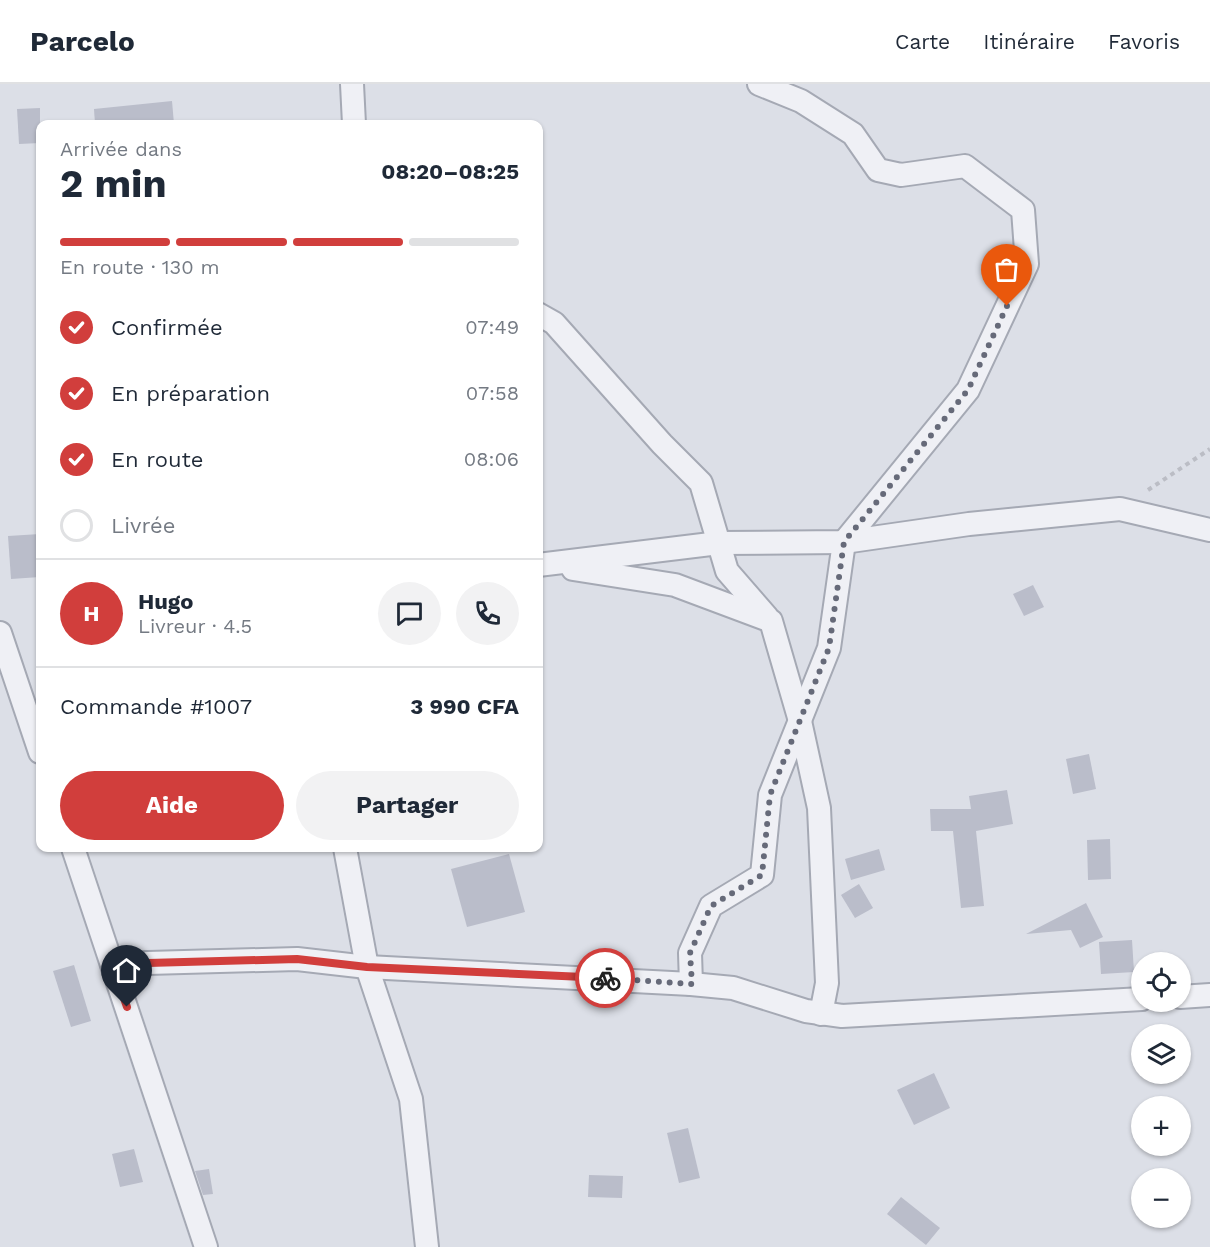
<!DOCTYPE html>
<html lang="fr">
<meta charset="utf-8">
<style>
:root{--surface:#fff;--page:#f2f2f3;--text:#1f2937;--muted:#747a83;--line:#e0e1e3;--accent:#d13e3c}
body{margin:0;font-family:"Work Sans",sans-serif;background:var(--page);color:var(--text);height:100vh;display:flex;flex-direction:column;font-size:22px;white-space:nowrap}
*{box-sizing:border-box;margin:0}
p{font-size:20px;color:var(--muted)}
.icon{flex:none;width:33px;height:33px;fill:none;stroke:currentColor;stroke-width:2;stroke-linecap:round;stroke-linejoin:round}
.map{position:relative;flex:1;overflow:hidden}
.drawer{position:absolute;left:36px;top:36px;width:507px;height:732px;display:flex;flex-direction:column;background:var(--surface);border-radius:12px;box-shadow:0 2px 4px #0004}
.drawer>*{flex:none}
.fabs{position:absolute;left:1131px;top:868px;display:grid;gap:12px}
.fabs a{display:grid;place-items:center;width:60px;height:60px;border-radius:50%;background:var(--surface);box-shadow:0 2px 4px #0004;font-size:30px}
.pin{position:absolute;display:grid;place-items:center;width:51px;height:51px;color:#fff;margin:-62px -26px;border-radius:50% 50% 50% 0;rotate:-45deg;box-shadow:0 0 6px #0007}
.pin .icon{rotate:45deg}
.courier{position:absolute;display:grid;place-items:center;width:60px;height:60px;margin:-30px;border:4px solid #d13e3c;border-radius:50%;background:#fff;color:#222;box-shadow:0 2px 8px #0007}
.summary em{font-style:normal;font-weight:700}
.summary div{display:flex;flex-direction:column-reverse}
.summary{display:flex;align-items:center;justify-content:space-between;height:102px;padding:0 24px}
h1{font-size:39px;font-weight:700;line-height:45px}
.bar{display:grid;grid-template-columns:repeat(4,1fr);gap:9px 6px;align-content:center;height:72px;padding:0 24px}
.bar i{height:8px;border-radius:4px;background:var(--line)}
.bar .current{background:var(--accent)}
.bar p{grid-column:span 4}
.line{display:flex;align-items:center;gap:15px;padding:0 24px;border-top:2px solid var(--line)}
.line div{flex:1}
.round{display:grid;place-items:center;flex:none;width:63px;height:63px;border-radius:32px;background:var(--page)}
ol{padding:0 24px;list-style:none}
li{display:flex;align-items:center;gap:18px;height:66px}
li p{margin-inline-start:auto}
li .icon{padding:6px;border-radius:50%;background:var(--accent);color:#fff;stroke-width:4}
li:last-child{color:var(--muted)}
li i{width:33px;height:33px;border:3px solid var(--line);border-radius:50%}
.primary-button{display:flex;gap:12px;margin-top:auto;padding:12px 24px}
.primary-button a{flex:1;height:69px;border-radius:36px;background:var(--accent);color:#fff;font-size:24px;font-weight:700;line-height:69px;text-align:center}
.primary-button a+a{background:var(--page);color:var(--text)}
header{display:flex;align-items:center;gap:36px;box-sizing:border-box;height:84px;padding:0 30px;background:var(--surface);border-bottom:2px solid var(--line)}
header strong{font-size:28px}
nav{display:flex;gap:33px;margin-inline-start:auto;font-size:21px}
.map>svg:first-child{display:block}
.building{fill:#babdca}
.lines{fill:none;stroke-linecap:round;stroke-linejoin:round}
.street-casing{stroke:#a5a9b4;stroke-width:26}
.path{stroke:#bbbdc5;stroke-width:4;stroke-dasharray:4.5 4.5;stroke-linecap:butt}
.street{stroke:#eff0f5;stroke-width:22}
.done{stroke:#666a79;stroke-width:6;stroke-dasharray:0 10.8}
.route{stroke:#d13e3c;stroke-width:8}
</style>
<header>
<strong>Parcelo</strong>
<nav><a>Carte</a><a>Itinéraire</a><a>Favoris</a></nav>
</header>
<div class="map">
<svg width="1210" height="1163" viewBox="0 0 1210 1163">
<rect width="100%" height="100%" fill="#dcdfe7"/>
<!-- building -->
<g class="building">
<path d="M 172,17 L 174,40 L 95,40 L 94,25 Z"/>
<path d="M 40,24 L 40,59 L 19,60 L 17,25 Z"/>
<path d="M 40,450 L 40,493 L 11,495 L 8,452 Z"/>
<path d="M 1033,501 L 1044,523 L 1024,532 L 1013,510 Z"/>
<path d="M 1089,670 L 1096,705 L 1073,710 L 1066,675 Z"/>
<path d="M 1007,706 L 1013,740 L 976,747 L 984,822 L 961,824 L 953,747 L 931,747 L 930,725 L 971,725 L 969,712 Z"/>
<path d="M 1110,755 L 1111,795 L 1088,796 L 1087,756 Z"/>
<path d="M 879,765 L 885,786 L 851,796 L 845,775 Z"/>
<path d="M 509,770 L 525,828 L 467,843 L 451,785 Z"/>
<path d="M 859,800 L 873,824 L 855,834 L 841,811 Z"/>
<path d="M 1086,819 L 1103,853 L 1080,864 L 1071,846 L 1026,850 Z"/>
<path d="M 1132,856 L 1134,888 L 1101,890 L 1099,858 Z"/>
<path d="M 74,881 L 91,937 L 71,943 L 53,887 Z"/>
<path d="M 934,989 L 950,1024 L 914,1041 L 897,1006 Z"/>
<path d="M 688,1044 L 700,1094 L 679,1099 L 667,1049 Z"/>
<path d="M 134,1065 L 143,1098 L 120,1103 L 112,1070 Z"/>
<path d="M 209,1085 L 213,1110 L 203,1111 L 195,1087 Z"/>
<path d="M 589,1091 L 623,1092 L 622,1114 L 588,1113 Z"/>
<path d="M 901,1113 L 940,1144 L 926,1161 L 887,1130 Z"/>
</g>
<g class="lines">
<defs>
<g id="street">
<path d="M 352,0 L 354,40"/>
<path d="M 538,230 L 554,239 L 662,360 L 701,399 L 727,487 L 767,533"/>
<path d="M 538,481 L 719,459 L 844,458 L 969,440 L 1120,425 L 1210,446"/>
<path d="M 573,485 L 675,501 L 771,537 L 800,637 L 819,724 L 827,899 L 821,930"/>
<path d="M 0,549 L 40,668"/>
<path d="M 73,764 L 206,1163"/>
<path d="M 345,764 L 367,883 L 411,1015 L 427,1163"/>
<path d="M 112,880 L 297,875 L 367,883 L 691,900 L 733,904 L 806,927 L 842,932 L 1142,915"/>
<path d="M 691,900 L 690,869 L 711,822 L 762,791 L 770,711 L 829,564 L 844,458 L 968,306 L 1027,180 L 1023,126 L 965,82 L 901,91 L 878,86 L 853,50 L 801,17 L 759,0"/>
<path d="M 1180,913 L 1210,911"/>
</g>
</defs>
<!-- street casing -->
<use href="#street" class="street-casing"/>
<!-- path -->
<path class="path" d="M 1148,406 L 1210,365"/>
<!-- street -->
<use href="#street" class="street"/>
</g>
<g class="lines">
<!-- done -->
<path class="done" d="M 605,894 L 692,900 L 690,869 L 711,822 L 762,791 L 770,711 L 829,564 L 844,458 L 968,306 L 1007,222"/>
<!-- route -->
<path class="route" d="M 127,923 L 112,880 L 297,875 L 367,883 L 605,894"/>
</g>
</svg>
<div class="fabs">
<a><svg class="icon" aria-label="locate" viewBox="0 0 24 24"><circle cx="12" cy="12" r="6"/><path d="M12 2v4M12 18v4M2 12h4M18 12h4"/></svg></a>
<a><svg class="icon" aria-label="layers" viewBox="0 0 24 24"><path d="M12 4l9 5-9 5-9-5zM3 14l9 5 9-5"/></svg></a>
<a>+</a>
<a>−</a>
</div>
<div class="pin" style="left:1007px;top:222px;background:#ea580c"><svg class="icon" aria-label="bag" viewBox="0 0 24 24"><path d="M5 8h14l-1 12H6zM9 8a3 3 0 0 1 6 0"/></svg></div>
<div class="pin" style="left:127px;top:923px;background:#1f2937"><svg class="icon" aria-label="home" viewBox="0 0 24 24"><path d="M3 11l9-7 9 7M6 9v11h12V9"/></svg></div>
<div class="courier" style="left:605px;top:894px"><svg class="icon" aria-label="bike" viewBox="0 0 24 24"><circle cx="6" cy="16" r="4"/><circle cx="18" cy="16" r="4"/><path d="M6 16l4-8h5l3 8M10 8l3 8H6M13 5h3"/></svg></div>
<section class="drawer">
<div class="summary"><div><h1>2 min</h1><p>Arrivée dans</p></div><em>08:20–08:25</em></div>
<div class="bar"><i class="current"></i><i class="current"></i><i class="current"></i><i></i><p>En route · 130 m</p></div>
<ol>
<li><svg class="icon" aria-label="check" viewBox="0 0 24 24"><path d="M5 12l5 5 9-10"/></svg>Confirmée<p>07:49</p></li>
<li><svg class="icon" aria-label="check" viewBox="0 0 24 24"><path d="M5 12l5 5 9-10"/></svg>En préparation<p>07:58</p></li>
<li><svg class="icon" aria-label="check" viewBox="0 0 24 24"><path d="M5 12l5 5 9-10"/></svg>En route<p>08:06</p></li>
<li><i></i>Livrée</li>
</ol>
<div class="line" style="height:108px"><b class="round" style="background:var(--accent);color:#fff">H</b><div><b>Hugo</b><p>Livreur · 4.5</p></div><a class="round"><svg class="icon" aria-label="chat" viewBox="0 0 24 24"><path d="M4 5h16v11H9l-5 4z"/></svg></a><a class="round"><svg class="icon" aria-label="phone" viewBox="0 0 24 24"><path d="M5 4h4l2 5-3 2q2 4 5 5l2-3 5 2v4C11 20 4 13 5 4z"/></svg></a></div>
<div class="line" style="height:78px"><div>Commande #1007</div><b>3 990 CFA</b></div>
<div class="primary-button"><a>Aide</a><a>Partager</a></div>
</section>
</div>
